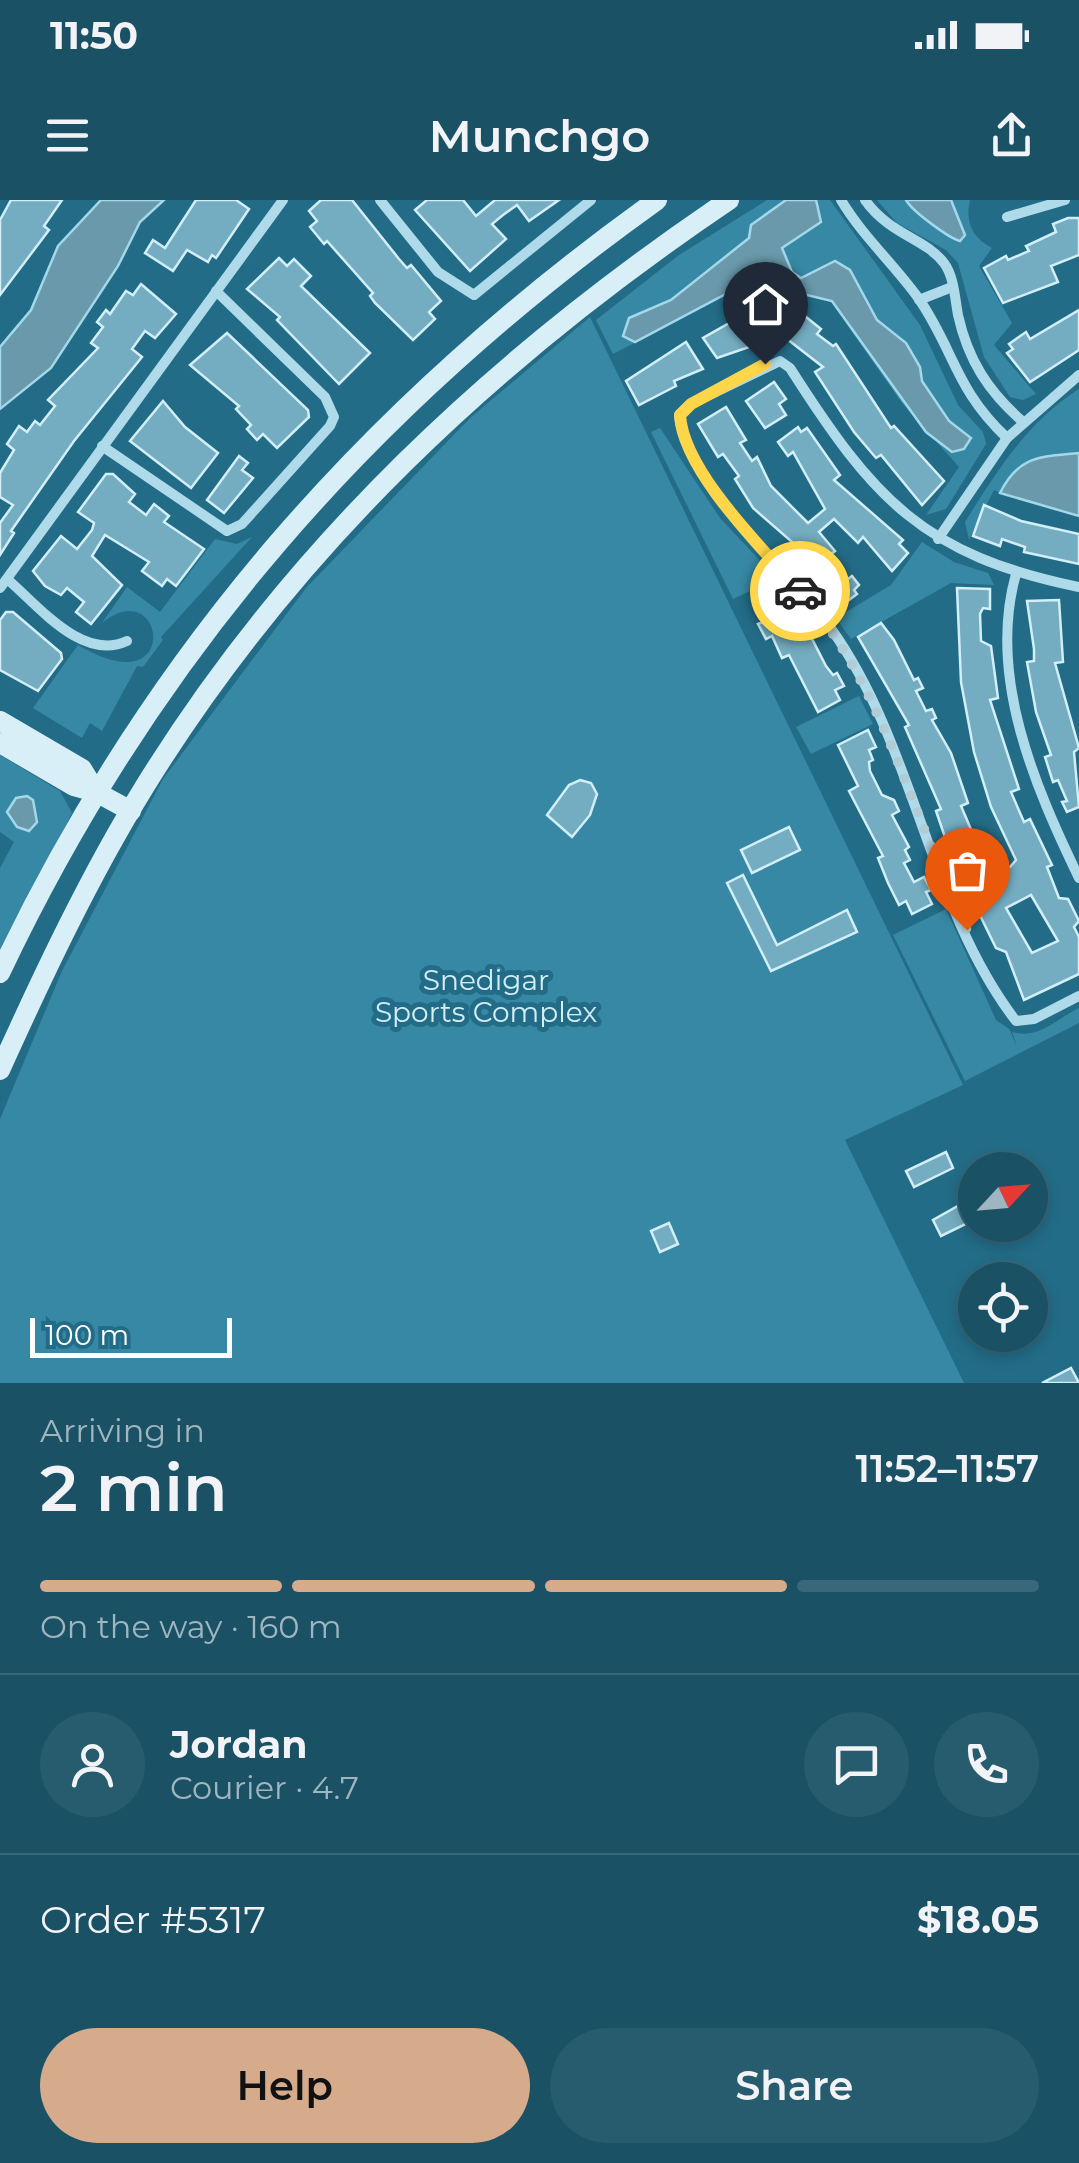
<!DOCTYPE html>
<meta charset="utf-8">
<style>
:root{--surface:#1a5165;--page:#275b6e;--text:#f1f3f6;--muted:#9fb5bf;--line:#386879;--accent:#d6ab8b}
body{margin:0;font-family:Montserrat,sans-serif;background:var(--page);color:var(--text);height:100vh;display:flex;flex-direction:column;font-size:38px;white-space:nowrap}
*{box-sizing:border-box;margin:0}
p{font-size:32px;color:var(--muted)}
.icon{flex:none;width:55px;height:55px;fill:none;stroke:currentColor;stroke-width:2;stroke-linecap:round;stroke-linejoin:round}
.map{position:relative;height:1183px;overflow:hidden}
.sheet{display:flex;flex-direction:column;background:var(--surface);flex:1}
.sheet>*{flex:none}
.needle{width:65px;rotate:64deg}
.buttons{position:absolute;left:958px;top:952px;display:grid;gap:20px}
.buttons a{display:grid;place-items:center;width:90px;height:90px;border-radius:50%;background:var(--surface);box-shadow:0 5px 15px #0003,0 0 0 2px var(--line);font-size:50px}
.scale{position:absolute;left:30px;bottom:25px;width:202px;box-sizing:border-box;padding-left:10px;border:5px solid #fff;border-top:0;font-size:28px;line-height:35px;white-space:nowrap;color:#fff;-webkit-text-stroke:8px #236c87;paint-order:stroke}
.pin{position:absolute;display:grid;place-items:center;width:85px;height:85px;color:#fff;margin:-102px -42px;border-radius:50% 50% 50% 0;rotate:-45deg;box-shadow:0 0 10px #0007}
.pin .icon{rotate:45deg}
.courier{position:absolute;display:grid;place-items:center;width:100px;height:100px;margin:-50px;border:8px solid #ffd54a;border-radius:50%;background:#fff;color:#222;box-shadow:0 2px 12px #0007}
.head em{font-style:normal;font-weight:600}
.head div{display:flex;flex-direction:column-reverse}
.head{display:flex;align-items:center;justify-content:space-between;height:170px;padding:0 40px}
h1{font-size:65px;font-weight:600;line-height:75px}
.bar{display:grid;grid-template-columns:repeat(4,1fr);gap:15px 10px;align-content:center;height:120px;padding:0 40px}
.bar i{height:12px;border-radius:8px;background:var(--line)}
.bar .active{background:var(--accent)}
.bar p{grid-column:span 4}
.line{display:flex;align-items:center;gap:25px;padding:0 40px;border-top:2px solid var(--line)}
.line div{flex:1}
.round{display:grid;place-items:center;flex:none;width:105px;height:105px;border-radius:52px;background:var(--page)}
.primary-button{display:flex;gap:20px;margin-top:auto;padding:20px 40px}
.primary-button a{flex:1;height:115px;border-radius:60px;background:var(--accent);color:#111;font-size:40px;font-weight:600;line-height:115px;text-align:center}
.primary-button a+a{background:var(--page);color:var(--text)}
.status{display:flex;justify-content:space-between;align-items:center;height:70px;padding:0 50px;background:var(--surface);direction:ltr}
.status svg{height:28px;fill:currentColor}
header{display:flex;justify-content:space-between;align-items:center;height:130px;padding:0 40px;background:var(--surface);font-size:45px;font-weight:600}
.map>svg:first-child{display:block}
.green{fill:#3788a4}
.water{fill:#6999ab;stroke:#a2d8ea;stroke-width:2.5}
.building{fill:#74adc1;stroke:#d2eef7;stroke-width:2.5;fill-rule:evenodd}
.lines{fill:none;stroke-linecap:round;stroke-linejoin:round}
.street{stroke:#aedae9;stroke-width:10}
.secondary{stroke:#d9eff8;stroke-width:20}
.done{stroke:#b2ccd5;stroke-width:10;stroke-dasharray:0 18}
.route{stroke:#ffd54a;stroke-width:12}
.labels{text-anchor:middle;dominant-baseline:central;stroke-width:10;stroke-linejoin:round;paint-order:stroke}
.park-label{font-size:28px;fill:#d2eef7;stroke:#236c87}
</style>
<div class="status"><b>11:50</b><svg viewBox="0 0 49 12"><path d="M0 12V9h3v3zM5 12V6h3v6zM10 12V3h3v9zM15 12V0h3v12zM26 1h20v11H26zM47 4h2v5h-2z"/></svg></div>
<header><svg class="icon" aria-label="menu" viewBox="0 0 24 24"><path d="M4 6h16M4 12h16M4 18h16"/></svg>Munchgo<svg class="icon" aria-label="share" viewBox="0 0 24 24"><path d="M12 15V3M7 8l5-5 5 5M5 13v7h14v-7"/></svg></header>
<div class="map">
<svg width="1079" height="1183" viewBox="0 0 1079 1183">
<rect width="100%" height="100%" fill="#236c87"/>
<!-- green -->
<g class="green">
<path d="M 767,0 L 830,0 L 920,125 L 958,205 L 983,232 L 986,244 L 946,309 L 926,315 L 959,267 L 902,203 L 831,102 L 778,89 L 773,151 L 762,153 L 739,89 L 613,154 L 596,120 L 679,55 Z"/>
<path d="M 877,0 L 970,0 C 965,22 972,38 992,48 L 979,66 L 1012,123 L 994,145 L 1036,194 L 1023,200 L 1010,197 L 984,157 L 958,63 L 946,50 L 897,23 Z"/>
<path d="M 590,117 L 963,885 L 845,940 L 964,1183 L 0,1183 L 0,919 L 62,771 L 163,579 L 306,388 L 470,218 Z"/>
<path d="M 1079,189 L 1079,253 C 1040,259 1020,254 1000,293 L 994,290 L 969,340 L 965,322 C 997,271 1027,222 1079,189 Z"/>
<path d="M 660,228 L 720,318 L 777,379 L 733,399 L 651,232 Z"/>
<path d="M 252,337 L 161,437 L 163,440 L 143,467 L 137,466 L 102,531 L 90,523 L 82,538 L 33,508 L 78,445 C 184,508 165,371 102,423 L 127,387 L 160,412 L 215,339 L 237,344 Z"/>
<path d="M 922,342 L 954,362 L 988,373 L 994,385 L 951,383 L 851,439 L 836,418 L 891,385 Z"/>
<path d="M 859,496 L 873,524 L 811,554 L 796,527 Z"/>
<path d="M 0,555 L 60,591 L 72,613 L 0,760 L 0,668 L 14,642 L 0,632 Z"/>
<path d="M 946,709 L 996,820 L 1009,829 L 1017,846 L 1012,832 C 1038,840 1056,819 1079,808 L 1079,823 L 965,881 L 893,735 Z"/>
</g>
<!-- water -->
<g class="water">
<path d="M 101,0 L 164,0 L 140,22 L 118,66 L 51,168 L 0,209 L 0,147 L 31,110 L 58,46 Z"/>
<path d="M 786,0 L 816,0 L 821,22 L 782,48 L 792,72 L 801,78 L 835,61 L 850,70 L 877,120 L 906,143 L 920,167 L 922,181 L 949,221 L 971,238 L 964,249 L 952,252 L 926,232 L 832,101 L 778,88 L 739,87 L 635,142 L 623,136 L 629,118 L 671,100 L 749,38 L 751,25 Z"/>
<path d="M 906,0 L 951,0 L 965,35 L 960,41 C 949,38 913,12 906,0 Z"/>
<path d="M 1079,253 L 1079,316 L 1000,293 C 1019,255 1040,257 1079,253 Z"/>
<path d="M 27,596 L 33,600 L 37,622 L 29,631 L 17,627 L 7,612 L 16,598 Z"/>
</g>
<!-- building -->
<g class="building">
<path d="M 11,0 L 62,0 L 44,26 L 49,30 L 0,95 L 0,20 Z"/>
<path d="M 196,0 L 236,0 L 249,9 L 216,58 L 212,55 L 208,62 L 187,50 L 173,71 L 145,53 L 153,40 L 165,48 Z"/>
<path d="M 321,0 L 352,0 L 399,59 L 407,68 L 411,65 L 441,101 L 429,112 L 435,119 L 413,140 L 375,103 L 370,96 L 373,93 L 327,41 L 324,44 L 310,27 L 317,21 L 309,11 Z"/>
<path d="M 427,0 L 463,0 L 476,16 L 495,0 L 559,0 L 529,21 L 517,5 L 503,15 L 492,24 L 506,39 L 470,71 L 415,10 Z"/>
<path d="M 1068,18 L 1079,18 L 1079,55 L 1051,66 L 1058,82 L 1003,103 L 984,68 L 1006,56 L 1008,60 L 1029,51 L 1026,46 L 1056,32 L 1053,24 Z"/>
<path d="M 279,58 L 287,66 L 294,59 L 311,76 L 301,86 L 370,153 L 339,184 L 277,120 L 280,117 L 247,89 Z"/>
<path d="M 141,84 L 176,114 L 155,138 L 145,131 L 132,149 L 142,157 L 74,241 L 11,331 L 14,333 L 0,355 L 0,323 L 13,305 L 0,297 L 0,273 L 14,250 L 7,244 L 19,226 L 27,232 L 35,221 L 40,225 L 55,206 L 48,200 L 98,148 L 91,143 L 103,127 L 97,122 L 106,110 L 110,114 L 126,91 L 133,95 Z"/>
<path d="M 796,109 L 821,129 L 817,134 L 833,146 L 836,144 L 891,228 L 894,226 L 944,281 L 922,305 L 881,255 L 876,258 L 854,232 L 815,172 L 823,167 L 778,132 Z"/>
<path d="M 1079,110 L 1079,150 L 1030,182 L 1007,153 L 1013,149 L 1009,144 L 1026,132 L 1030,139 Z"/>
<path d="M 740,117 L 755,145 L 717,158 L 703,138 Z"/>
<path d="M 227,133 L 308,210 L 309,217 L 277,248 L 263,234 L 257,240 L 247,229 L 251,225 L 236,209 L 239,206 L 190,165 Z"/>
<path d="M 686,142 L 703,169 L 674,181 L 676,186 L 639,205 L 626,181 Z"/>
<path d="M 774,182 L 786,199 L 779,204 L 786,215 L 765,228 L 746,201 Z"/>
<path d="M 163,201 L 185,227 L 218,253 L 191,288 L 130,241 Z"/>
<path d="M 726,207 L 746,240 L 740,243 L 752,261 L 757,257 L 771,286 L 808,323 L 825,309 L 793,252 L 788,256 L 778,242 L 798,227 L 801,232 L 807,228 L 840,275 L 834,280 L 903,340 L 899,344 L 908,353 L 892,371 L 863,337 L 858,343 L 834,319 L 819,332 L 835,351 L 829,356 L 848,379 L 852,376 L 859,385 L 854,390 L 857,394 L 841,406 L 831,400 L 793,353 L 799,348 L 753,308 L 735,279 L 739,276 L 723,254 L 718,257 L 698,224 Z"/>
<path d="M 239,256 L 248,263 L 242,270 L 253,278 L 224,313 L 207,300 Z"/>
<path d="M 106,274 L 113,274 L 135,294 L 129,302 L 146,315 L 154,304 L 169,316 L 164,322 L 204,349 L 176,386 L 167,379 L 162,386 L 142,371 L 149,362 L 105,335 L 92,356 L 122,385 L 91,424 L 76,412 L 84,402 L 67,388 L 61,395 L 45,386 L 33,371 L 61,336 L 77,349 L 92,330 L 94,323 L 78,312 Z"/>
<path d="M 984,305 L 1021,321 L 1079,334 L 1079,364 L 1024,352 L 1025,347 L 1002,339 L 1000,346 L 973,336 Z"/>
<path d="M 957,388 L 990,389 L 990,409 L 983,408 L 980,414 L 981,441 L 991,446 L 998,498 L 990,500 L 1019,589 L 1011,592 L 1024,622 L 1030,619 L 1052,665 L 1047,667 L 1059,698 L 1068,699 L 1079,721 L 1074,727 L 1079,737 L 1079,774 L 1024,800 L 1006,752 L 996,748 L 973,701 L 981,697 L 971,676 L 962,665 L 958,667 L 948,646 L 936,611 L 941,609 L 905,527 L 909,525 L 858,437 L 881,423 L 894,440 L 914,480 L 918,478 L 923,488 L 916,491 L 926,511 L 932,509 L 936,518 L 932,520 L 951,553 L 968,603 L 961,606 L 973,634 L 977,632 L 995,673 L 1010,667 L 1016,660 L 991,607 L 974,552 L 961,482 ZM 1031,695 L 1058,741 L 1032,753 L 1006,708 Z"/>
<path d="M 776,390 L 796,431 L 799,429 L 804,438 L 810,435 L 826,466 L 833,475 L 837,473 L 844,486 L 835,490 L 840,500 L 818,512 L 789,455 L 782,458 L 772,436 L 766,439 L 758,424 L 763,422 L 753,401 Z"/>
<path d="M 1059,400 L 1063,462 L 1055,463 L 1079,548 L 1074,552 L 1079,607 L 1067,612 L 1062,602 L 1067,601 L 1058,580 L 1053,582 L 1045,557 L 1051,555 L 1036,512 L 1027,462 L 1034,461 L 1034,449 L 1027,401 Z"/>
<path d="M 6,412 L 13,412 L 61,453 L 62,459 L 38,491 L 0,470 L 0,420 Z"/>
<path d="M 868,530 L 876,547 L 869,550 L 873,560 L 869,562 L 870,571 L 882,595 L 894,600 L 899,611 L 892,615 L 909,647 L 905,650 L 910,660 L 904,663 L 914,682 L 924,677 L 931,690 L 926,692 L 932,704 L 912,714 L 906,701 L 899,705 L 888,683 L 878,658 L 883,656 L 849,591 L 858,586 L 838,545 Z"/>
<path d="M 580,580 L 591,583 L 597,594 L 590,615 L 572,637 L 547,615 L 569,585 Z"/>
<path d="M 789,627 L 800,650 L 752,673 L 741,650 Z"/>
<path d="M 743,675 L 777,745 L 847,710 L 857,732 L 771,771 L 727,683 Z"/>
<path d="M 946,952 L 953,968 L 914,987 L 906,971 Z"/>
<path d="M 963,1003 L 972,1021 L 941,1036 L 933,1020 Z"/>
<path d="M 669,1023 L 678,1044 L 660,1052 L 651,1031 Z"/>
<path d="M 1071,1168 L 1079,1183 L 1042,1183 Z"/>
</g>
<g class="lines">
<!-- street -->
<g class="street">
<path d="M 380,0 L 438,72 L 474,95 L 591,0"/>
<path d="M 841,0 C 863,37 895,65 919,99 C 955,152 955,189 1007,238"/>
<path d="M 865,0 C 890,35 925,38 944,63 C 954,76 955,99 958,115 C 968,160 988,191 1022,221"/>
<path d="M 1007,17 L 1065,0"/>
<path d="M 919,100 L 952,87"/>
<path d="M 102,246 L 227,331 L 242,324 L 330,226 L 334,217 L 325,197 L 216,91"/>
<path d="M 938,339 L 1007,238 L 1079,175"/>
<path d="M 1016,374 C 987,476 1035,587 1079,678"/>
<path d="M 7,379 C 38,405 82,462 127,441"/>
<path d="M 1079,387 C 922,355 873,298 790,168 L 780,161 L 691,204 L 679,215 C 684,281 793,375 832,430 C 915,547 929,708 1016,821 L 1034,819 L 1079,796"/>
<path d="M 0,388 L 283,0"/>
</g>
<!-- secondary -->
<g class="secondary">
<path d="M 0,521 L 82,569 L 96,592"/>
<path d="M 0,543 L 74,586 L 96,592 L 131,611"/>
<path d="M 0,773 C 152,452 369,206 657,0"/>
<path d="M 0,870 C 44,773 89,677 145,586 C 293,346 496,157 729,0"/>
</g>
</g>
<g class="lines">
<!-- done -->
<path class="done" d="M 800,391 C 886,489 911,616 967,730"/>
<!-- route -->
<path class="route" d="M 765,164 L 691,204 L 680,215 C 683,271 763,349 800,391"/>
</g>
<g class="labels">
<!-- park labels -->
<g class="park-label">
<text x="486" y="780">Snedigar<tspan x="486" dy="32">Sports Complex</tspan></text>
</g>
</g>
</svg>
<div class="buttons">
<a><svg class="needle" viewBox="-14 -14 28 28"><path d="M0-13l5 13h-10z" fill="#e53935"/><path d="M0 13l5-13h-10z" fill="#9fb5bf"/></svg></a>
<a><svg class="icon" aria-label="locate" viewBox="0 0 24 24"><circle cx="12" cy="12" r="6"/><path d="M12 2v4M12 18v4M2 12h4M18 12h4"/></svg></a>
</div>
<div class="scale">100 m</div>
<div class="pin" style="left:967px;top:730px;background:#ea580c"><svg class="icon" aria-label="bag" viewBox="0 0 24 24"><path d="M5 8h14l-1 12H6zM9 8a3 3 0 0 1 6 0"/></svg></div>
<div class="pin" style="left:765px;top:164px;background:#1f2937"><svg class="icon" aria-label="home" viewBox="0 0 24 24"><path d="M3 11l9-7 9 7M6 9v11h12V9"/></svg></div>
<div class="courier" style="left:800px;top:391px"><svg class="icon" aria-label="car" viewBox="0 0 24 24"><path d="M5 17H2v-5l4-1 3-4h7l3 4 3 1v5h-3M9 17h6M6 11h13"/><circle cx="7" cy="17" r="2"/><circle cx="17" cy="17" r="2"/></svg></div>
</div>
<section class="sheet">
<div class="head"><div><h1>2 min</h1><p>Arriving in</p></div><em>11:52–11:57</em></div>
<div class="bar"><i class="active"></i><i class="active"></i><i class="active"></i><i></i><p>On the way · 160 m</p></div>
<div class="line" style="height:180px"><a class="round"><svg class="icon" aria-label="person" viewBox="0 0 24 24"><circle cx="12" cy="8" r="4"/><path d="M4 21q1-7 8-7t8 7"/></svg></a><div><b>Jordan</b><p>Courier · 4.7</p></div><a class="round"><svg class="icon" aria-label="chat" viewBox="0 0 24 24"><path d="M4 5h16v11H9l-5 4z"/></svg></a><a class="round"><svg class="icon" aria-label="phone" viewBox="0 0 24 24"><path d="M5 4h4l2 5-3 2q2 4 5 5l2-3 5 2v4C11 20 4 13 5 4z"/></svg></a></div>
<div class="line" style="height:130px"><div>Order #5317</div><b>$18.05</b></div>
<div class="primary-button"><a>Help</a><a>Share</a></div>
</section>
